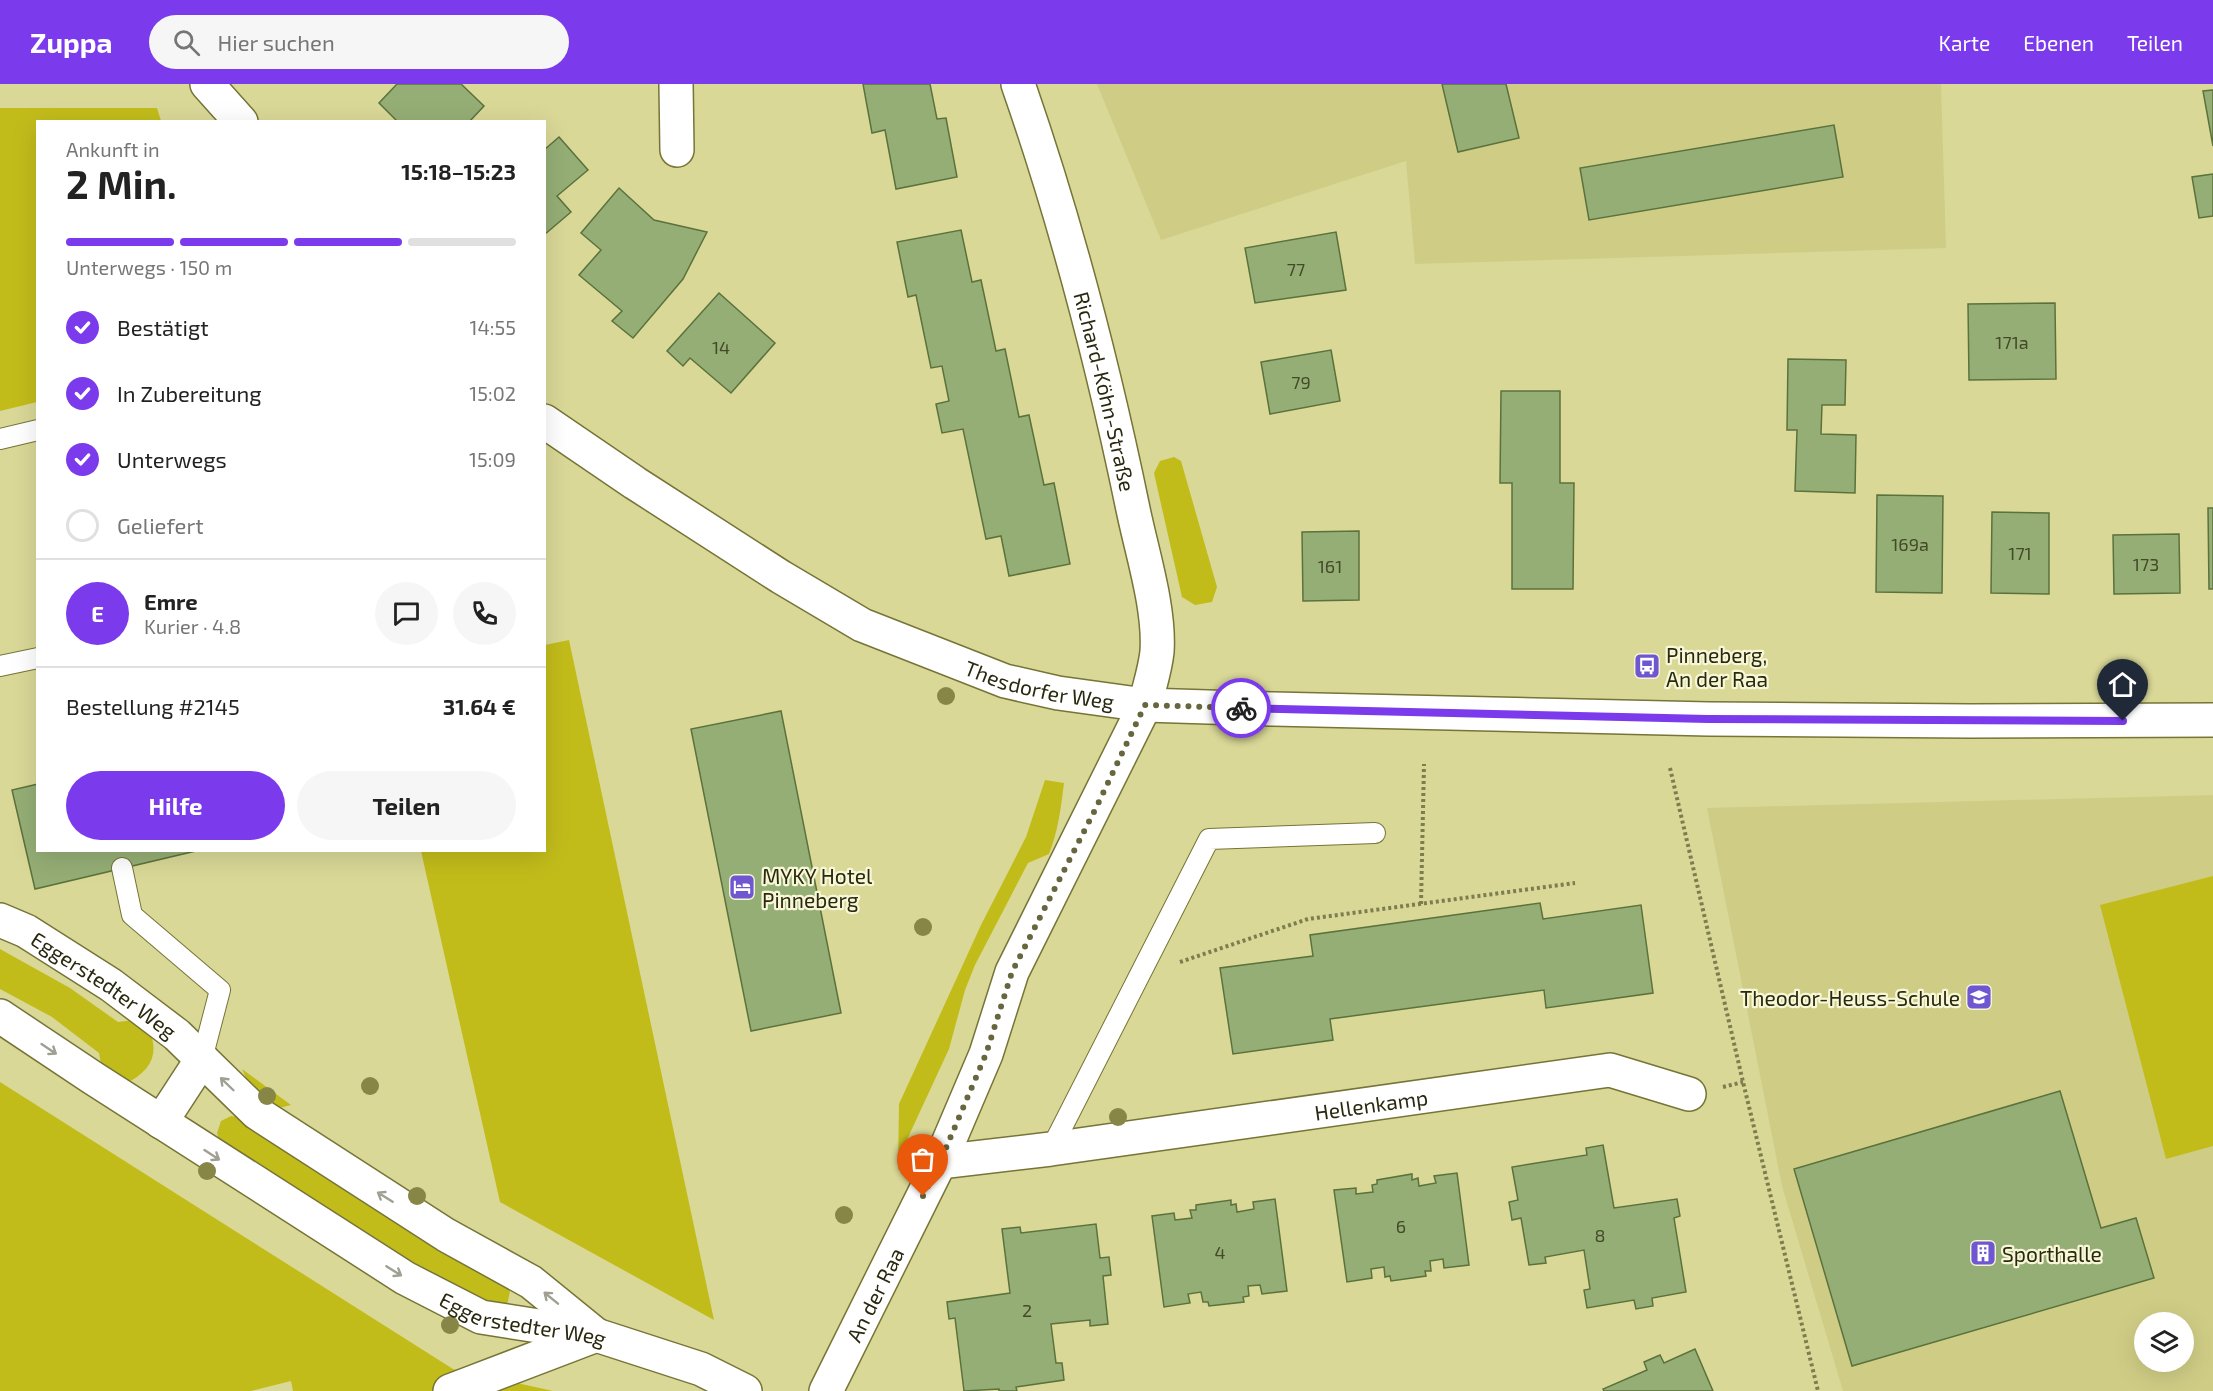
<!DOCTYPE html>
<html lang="de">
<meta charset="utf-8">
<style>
:root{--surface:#fff;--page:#f6f6f6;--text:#222;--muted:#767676;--line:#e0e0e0;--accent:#7c3aed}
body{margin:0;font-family:"Exo 2",sans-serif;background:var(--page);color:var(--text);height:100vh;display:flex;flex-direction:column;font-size:22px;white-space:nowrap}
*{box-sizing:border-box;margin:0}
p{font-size:20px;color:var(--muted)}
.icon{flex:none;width:33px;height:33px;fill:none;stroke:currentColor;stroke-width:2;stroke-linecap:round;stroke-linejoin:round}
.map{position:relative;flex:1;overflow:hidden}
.drawer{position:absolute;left:36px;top:36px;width:510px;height:732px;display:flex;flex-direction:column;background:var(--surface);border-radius:0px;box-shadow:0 6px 24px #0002}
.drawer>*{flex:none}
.fabs{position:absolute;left:2134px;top:1228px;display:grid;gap:12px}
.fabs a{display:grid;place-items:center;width:60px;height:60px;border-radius:50%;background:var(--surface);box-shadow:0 6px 24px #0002;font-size:30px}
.pin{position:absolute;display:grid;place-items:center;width:51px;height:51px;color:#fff;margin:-62px -26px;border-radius:50% 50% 50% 0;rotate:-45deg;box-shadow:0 0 6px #0007}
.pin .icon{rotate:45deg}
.courier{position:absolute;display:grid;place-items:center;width:60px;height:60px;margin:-30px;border:4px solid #7c3aed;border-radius:50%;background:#fff;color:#222;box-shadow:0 2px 8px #0007}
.headline em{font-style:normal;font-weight:700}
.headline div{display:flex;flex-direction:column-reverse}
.headline{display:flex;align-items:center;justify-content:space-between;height:102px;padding:0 30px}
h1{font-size:39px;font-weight:700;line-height:45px}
.bar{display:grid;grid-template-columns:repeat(4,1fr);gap:9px 6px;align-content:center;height:72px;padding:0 30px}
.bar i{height:8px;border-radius:4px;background:var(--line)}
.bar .on{background:var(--accent)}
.bar p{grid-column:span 4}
.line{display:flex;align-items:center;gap:15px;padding:0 30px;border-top:2px solid var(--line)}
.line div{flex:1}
.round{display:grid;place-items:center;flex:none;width:63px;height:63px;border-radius:32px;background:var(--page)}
ol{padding:0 30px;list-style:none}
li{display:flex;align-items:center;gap:18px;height:66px}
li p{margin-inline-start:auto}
li .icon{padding:6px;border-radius:50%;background:var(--accent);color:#fff;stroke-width:4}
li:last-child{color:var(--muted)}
li i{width:33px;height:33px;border:3px solid var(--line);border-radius:50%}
.button{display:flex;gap:12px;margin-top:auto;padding:12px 30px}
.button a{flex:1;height:69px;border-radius:36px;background:var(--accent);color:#fff;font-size:24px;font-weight:700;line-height:69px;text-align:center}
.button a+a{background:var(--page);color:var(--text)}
header{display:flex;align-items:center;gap:36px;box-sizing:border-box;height:84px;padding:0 30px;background:var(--accent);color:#fff}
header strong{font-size:28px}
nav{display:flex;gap:33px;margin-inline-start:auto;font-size:21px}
.search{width:420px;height:54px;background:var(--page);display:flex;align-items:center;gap:15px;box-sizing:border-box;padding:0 21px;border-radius:33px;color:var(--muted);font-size:22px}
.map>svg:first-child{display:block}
.built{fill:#cfcd85;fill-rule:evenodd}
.green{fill:#c2bc1b}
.building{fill:#95ae75;stroke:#5c723c;stroke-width:1.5}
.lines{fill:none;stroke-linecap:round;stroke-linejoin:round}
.lane-casing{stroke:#767436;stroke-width:22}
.street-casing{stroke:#767436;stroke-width:36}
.secondary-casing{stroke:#767436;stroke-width:36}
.path{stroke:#7d7d50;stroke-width:4;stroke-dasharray:3 3;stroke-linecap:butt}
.lane{stroke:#fff;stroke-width:20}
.street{stroke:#fff;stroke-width:33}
.secondary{stroke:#fff;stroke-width:33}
.tree{fill:#888646}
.oneway{stroke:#9f9f93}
.done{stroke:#67663f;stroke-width:6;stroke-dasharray:0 10.8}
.route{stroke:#7c3aed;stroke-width:8}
.labels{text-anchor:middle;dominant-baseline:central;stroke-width:4.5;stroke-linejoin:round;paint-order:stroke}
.number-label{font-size:18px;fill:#444a28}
.street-label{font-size:21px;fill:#29290f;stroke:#f7f7d7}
.poi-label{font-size:21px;fill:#29290f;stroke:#f7f7d7;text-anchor:start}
</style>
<header>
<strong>Zuppa</strong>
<div class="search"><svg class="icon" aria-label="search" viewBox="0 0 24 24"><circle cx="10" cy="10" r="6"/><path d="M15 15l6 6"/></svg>Hier suchen</div>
<nav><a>Karte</a><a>Ebenen</a><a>Teilen</a></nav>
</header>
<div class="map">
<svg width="2213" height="1307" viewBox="0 0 2213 1307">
<rect width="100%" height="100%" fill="#d9d897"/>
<!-- built -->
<g class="built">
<path d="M 1097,0 L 1941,0 L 1946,164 L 1415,180 L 1406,77 L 1161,156 Z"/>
<path d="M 2213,711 L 2213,1307 L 1843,1307 L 1782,1102 L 1707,724 ZM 2145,1239 L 2184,1239 L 2184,1278 L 2145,1278 Z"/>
</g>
<!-- green -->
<g class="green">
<path d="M 0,24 L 157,24 L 161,37 L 38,38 L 37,318 L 0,327 Z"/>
<path d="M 1174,373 L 1181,377 L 1217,503 L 1212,518 L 1195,521 L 1182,513 L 1154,389 L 1160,377 Z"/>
<path d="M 569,556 L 714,1236 L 500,1118 L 421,767 L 544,766 L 545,561 Z"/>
<path d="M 1045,696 L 1064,699 C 1061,723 1058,748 1049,770 L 1028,779 L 975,881 L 965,906 L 949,965 L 905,1060 L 907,1081 L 898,1086 L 899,1020 L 981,841 L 1026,753 Z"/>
<path d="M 2213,792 L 2213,1062 L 2166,1075 L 2100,821 Z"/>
<path d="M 0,865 L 70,904 L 118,938 L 142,935 C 162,962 156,986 124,1000 L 103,991 L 99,969 L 52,933 L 0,905 Z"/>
<path d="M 242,985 L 291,1021 L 271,1026 L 255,1014 Z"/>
<path d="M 0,998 L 453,1285 L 553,1307 L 293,1307 L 291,1297 L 251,1307 L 0,1307 Z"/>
<path d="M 231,1032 L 243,1034 L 503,1195 L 510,1207 L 507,1222 L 483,1225 L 221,1063 L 217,1049 L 221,1037 Z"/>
</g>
<!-- building -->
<g class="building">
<path d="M 397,0 L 461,0 L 484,22 L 469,38 L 398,38 L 379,19 Z"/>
<path d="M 863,0 L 930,0 L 937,35 L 946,34 L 957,93 L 896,105 L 885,46 L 872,49 Z"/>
<path d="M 1442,0 L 1506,0 L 1519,54 L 1458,68 Z"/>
<path d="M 2213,6 L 2213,62 L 2203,7 Z"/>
<path d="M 1834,41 L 1843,93 L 1589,136 L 1580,84 Z"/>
<path d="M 559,53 L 588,86 L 557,112 L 571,128 L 544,151 L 544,66 Z"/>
<path d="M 2213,90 L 2213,132 L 2199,134 L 2192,93 Z"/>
<path d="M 619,104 L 654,136 L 707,148 L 683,195 L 633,254 L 612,237 L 622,227 L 579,191 L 601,166 L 581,149 Z"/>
<path d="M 961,146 L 972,198 L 981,196 L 996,267 L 1005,265 L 1019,333 L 1029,331 L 1044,401 L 1054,399 L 1070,480 L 1009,492 L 1001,452 L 986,455 L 963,345 L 942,349 L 936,320 L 949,317 L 942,282 L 931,284 L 916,211 L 908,213 L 897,158 Z"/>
<path d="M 1336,148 L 1346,206 L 1255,219 L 1245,164 Z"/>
<path d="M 719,209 L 775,259 L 731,309 L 690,274 L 683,282 L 667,267 Z"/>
<path d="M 2055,219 L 2056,295 L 1969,296 L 1968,220 Z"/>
<path d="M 1331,266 L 1340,317 L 1270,330 L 1261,278 Z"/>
<path d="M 1788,275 L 1846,276 L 1845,321 L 1822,321 L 1821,350 L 1856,351 L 1855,409 L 1795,407 L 1797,346 L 1787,346 Z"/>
<path d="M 1501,307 L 1560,307 L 1560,399 L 1574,399 L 1573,505 L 1512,505 L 1512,399 L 1500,399 Z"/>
<path d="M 1877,411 L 1943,412 L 1942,509 L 1876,508 Z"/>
<path d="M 2208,424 L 2213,424 L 2213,505 L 2209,505 Z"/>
<path d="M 1992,428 L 2049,429 L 2049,510 L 1991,509 Z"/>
<path d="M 1359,447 L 1359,516 L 1303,517 L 1302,448 Z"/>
<path d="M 2179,450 L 2180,509 L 2114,510 L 2113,451 Z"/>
<path d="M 781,627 L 841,929 L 751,947 L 691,645 Z"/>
<path d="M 38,700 L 38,766 L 200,766 L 35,805 L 12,706 Z"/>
<path d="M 1540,819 L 1543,835 L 1641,821 L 1653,909 L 1546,924 L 1544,906 L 1330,935 L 1333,956 L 1233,970 L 1220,884 L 1313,872 L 1310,851 Z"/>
<path d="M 2060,1007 L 2101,1144 L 2136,1134 L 2154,1194 L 1852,1282 L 1794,1085 Z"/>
<path d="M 1603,1061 L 1614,1124 L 1677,1115 L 1680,1132 L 1674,1134 L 1686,1208 L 1652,1214 L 1653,1222 L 1636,1225 L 1634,1216 L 1587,1224 L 1584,1206 L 1590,1205 L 1584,1166 L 1545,1173 L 1546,1179 L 1529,1181 L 1521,1134 L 1512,1136 L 1509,1118 L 1518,1116 L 1512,1083 L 1587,1071 L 1586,1064 Z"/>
<path d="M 1457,1089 L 1469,1181 L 1444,1184 L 1443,1175 L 1430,1177 L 1431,1187 L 1425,1187 L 1426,1192 L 1391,1197 L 1390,1192 L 1385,1193 L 1384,1183 L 1371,1185 L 1372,1194 L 1347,1198 L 1334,1106 L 1356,1104 L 1356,1110 L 1373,1108 L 1372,1101 L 1377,1100 L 1377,1096 L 1412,1090 L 1412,1096 L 1418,1094 L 1419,1102 L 1436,1099 L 1434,1092 Z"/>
<path d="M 1275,1115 L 1287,1207 L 1262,1210 L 1260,1201 L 1248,1202 L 1249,1212 L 1243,1213 L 1244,1218 L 1209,1222 L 1208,1218 L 1203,1218 L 1201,1208 L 1188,1210 L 1190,1219 L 1164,1223 L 1152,1132 L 1174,1129 L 1175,1136 L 1192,1134 L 1190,1126 L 1196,1126 L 1196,1121 L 1231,1116 L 1231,1121 L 1236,1120 L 1237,1128 L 1254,1125 L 1253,1118 Z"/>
<path d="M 1096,1140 L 1100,1174 L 1109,1173 L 1111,1191 L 1103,1192 L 1108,1240 L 1090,1242 L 1090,1236 L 1051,1240 L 1056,1279 L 1062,1279 L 1064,1296 L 1016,1303 L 1017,1307 L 999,1307 L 999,1305 L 964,1307 L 955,1234 L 949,1235 L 947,1218 L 1010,1209 L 1002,1145 L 1020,1143 L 1021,1149 Z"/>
<path d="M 1695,1265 L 1713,1307 L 1604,1307 L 1603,1305 L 1647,1286 L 1644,1278 L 1660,1271 L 1664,1279 Z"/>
</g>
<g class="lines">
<defs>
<g id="lane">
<path d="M 0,355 L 38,346"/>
<path d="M 0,582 L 38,574"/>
<path d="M 122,784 L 132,831 L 220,906 L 202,975"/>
<path d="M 1051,1065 L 1209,755 L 1375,749"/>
</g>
<g id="street">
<path d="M 676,0 L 677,66"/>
<path id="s1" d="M 0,836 L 26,847 L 111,901 L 177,951 L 257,1029 L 446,1151 L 531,1198 L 595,1250"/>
<path id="s2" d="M 0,932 L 93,994 L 405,1194 L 481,1233 L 596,1251 L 701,1285 L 745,1307"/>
<path d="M 161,1038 L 202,975"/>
<path id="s3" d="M 940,1078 L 1051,1065 L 1610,986 L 1689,1010"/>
<path d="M 450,1307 L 594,1252"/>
<path id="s4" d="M 826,1307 L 940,1078 L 986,970 L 1012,888 L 1145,621"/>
</g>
<g id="secondary">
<path d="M 207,0 L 241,38"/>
<path id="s5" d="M 1018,0 C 1067,140 1103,280 1133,425 C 1142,469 1160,524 1157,568 C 1155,586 1149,604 1145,621"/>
<path id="s6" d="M 544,337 L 635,399 L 781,493 L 862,541 L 1005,597 L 1058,609 L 1145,621 L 1273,625 L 1709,635 L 1970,637 L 2213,636"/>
</g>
</defs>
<!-- lane casing -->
<use href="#lane" class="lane-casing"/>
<!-- street casing -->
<use href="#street" class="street-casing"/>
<!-- secondary casing -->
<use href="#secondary" class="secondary-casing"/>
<!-- path -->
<g class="path">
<path d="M 1670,684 L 1743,998 L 1818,1307"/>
<path d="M 1421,820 L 1424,680"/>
<path d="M 1180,878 L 1308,835 L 1575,799"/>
<path d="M 1723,1003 L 1743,998"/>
</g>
<!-- lane -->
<use href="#lane" class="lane"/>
<!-- street -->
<use href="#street" class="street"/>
<!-- secondary -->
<use href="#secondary" class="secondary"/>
</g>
<!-- trees -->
<g class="tree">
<circle cx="946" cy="612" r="9"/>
<circle cx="923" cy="843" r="9"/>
<circle cx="370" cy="1002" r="9"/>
<circle cx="267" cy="1012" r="9"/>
<circle cx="1118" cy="1033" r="9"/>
<circle cx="207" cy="1087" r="9"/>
<circle cx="417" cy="1112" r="9"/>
<circle cx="844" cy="1131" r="9"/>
<circle cx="450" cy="1241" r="9"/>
</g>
<!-- one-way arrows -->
<defs><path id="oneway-shaft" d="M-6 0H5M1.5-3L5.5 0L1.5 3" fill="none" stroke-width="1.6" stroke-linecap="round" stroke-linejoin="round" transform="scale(1.5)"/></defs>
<g class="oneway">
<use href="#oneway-shaft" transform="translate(49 965) rotate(34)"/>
<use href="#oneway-shaft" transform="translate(227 1000) rotate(-136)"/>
<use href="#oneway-shaft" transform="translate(212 1071) rotate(33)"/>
<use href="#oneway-shaft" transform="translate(385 1113) rotate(-148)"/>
<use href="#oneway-shaft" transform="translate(394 1187) rotate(32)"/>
<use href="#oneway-shaft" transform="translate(551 1214) rotate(-141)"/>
</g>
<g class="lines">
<!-- done -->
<path class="done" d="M 923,1112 L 940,1078 L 986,970 L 1012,888 L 1096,724 L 1145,621 L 1241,624"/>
<!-- route -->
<path class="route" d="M 1241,624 L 1708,635 L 2123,637"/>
</g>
<!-- icons -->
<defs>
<symbol id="bus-square" viewBox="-11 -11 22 22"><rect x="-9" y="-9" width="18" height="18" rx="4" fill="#6e57d1" stroke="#f7f7d7"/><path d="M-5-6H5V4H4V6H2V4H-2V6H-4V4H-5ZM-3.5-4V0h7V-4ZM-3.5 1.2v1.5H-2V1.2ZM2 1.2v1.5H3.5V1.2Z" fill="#fff"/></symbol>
<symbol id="hotel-square" viewBox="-11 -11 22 22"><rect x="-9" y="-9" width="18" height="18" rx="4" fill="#6e57d1" stroke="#f7f7d7"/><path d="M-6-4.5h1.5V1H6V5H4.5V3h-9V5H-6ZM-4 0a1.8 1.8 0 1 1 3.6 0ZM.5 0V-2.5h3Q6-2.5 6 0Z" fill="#fff"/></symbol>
<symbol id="school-square" viewBox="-11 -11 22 22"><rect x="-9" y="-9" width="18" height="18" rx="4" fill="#6e57d1" stroke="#f7f7d7"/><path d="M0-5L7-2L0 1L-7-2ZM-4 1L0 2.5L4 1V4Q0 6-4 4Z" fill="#fff"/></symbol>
<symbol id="building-square" viewBox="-11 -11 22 22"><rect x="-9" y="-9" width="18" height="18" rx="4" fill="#6e57d1" stroke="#f7f7d7"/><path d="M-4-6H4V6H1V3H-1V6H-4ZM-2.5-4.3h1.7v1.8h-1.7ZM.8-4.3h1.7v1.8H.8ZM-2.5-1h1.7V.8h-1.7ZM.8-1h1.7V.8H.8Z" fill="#fff"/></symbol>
</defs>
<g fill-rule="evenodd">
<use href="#bus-square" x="1632" y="567" width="30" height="30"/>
<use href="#hotel-square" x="727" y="788" width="30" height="30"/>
<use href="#school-square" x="1964" y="898" width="30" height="30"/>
<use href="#building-square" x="1968" y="1154" width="30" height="30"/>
</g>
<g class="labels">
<!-- number labels -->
<g class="number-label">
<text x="1296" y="185">77</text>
<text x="2012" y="258">171a</text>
<text x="721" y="263">14</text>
<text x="1301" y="298">79</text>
<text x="1910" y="460">169a</text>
<text x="2020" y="469">171</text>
<text x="2146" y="480">173</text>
<text x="1330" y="482">161</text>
<text x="1401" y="1142">6</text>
<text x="1600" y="1151">8</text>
<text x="1220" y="1168">4</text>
<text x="1027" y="1226">2</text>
</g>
<!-- street labels -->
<g class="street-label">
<text stroke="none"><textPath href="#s5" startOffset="320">Richard-Köhn-Straße</textPath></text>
<text stroke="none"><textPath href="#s6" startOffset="566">Thesdorfer Weg</textPath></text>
<text stroke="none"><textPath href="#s1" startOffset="123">Eggerstedter Weg</textPath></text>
<text stroke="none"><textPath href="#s3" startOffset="435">Hellenkamp</textPath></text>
<text stroke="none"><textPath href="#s4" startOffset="108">An der Raa</textPath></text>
<text stroke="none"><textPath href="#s2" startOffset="609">Eggerstedter Weg</textPath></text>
</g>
<!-- poi labels -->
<g class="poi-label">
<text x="1666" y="570">Pinneberg,<tspan x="1666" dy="24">An der Raa</tspan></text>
<text x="762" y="791">MYKY Hotel<tspan x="762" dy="24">Pinneberg</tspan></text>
<text x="1960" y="913" text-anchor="end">Theodor-Heuss-Schule</text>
<text x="2002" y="1169">Sporthalle</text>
</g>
</g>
</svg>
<div class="fabs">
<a><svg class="icon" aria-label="layers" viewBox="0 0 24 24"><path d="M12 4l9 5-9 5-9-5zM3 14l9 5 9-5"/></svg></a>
</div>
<div class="pin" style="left:923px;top:1112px;background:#ea580c"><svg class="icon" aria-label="bag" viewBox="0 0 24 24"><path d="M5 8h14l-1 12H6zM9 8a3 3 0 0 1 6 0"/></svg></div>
<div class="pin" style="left:2123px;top:637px;background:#1f2937"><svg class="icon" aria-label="home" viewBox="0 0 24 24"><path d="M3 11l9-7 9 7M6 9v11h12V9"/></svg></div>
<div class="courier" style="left:1241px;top:624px"><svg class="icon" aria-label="bike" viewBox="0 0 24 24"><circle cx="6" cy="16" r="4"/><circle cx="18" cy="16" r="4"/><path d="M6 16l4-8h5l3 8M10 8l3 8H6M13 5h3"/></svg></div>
<section class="drawer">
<div class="headline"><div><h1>2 Min.</h1><p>Ankunft in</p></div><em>15:18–15:23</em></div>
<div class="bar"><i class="on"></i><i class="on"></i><i class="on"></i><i></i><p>Unterwegs · 150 m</p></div>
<ol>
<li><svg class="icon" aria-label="check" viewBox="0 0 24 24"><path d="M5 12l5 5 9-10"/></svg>Bestätigt<p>14:55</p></li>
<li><svg class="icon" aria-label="check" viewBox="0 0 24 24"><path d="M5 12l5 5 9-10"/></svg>In Zubereitung<p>15:02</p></li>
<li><svg class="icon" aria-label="check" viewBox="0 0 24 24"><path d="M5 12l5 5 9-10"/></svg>Unterwegs<p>15:09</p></li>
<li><i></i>Geliefert</li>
</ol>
<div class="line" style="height:108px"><b class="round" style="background:var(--accent);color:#fff">E</b><div><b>Emre</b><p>Kurier · 4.8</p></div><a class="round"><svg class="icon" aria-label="chat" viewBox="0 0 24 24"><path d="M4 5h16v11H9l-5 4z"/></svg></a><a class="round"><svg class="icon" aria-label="phone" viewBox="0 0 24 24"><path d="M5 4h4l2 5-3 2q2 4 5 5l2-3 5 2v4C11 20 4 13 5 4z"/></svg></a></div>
<div class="line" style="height:78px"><div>Bestellung #2145</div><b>31.64 €</b></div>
<div class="button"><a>Hilfe</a><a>Teilen</a></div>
</section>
</div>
